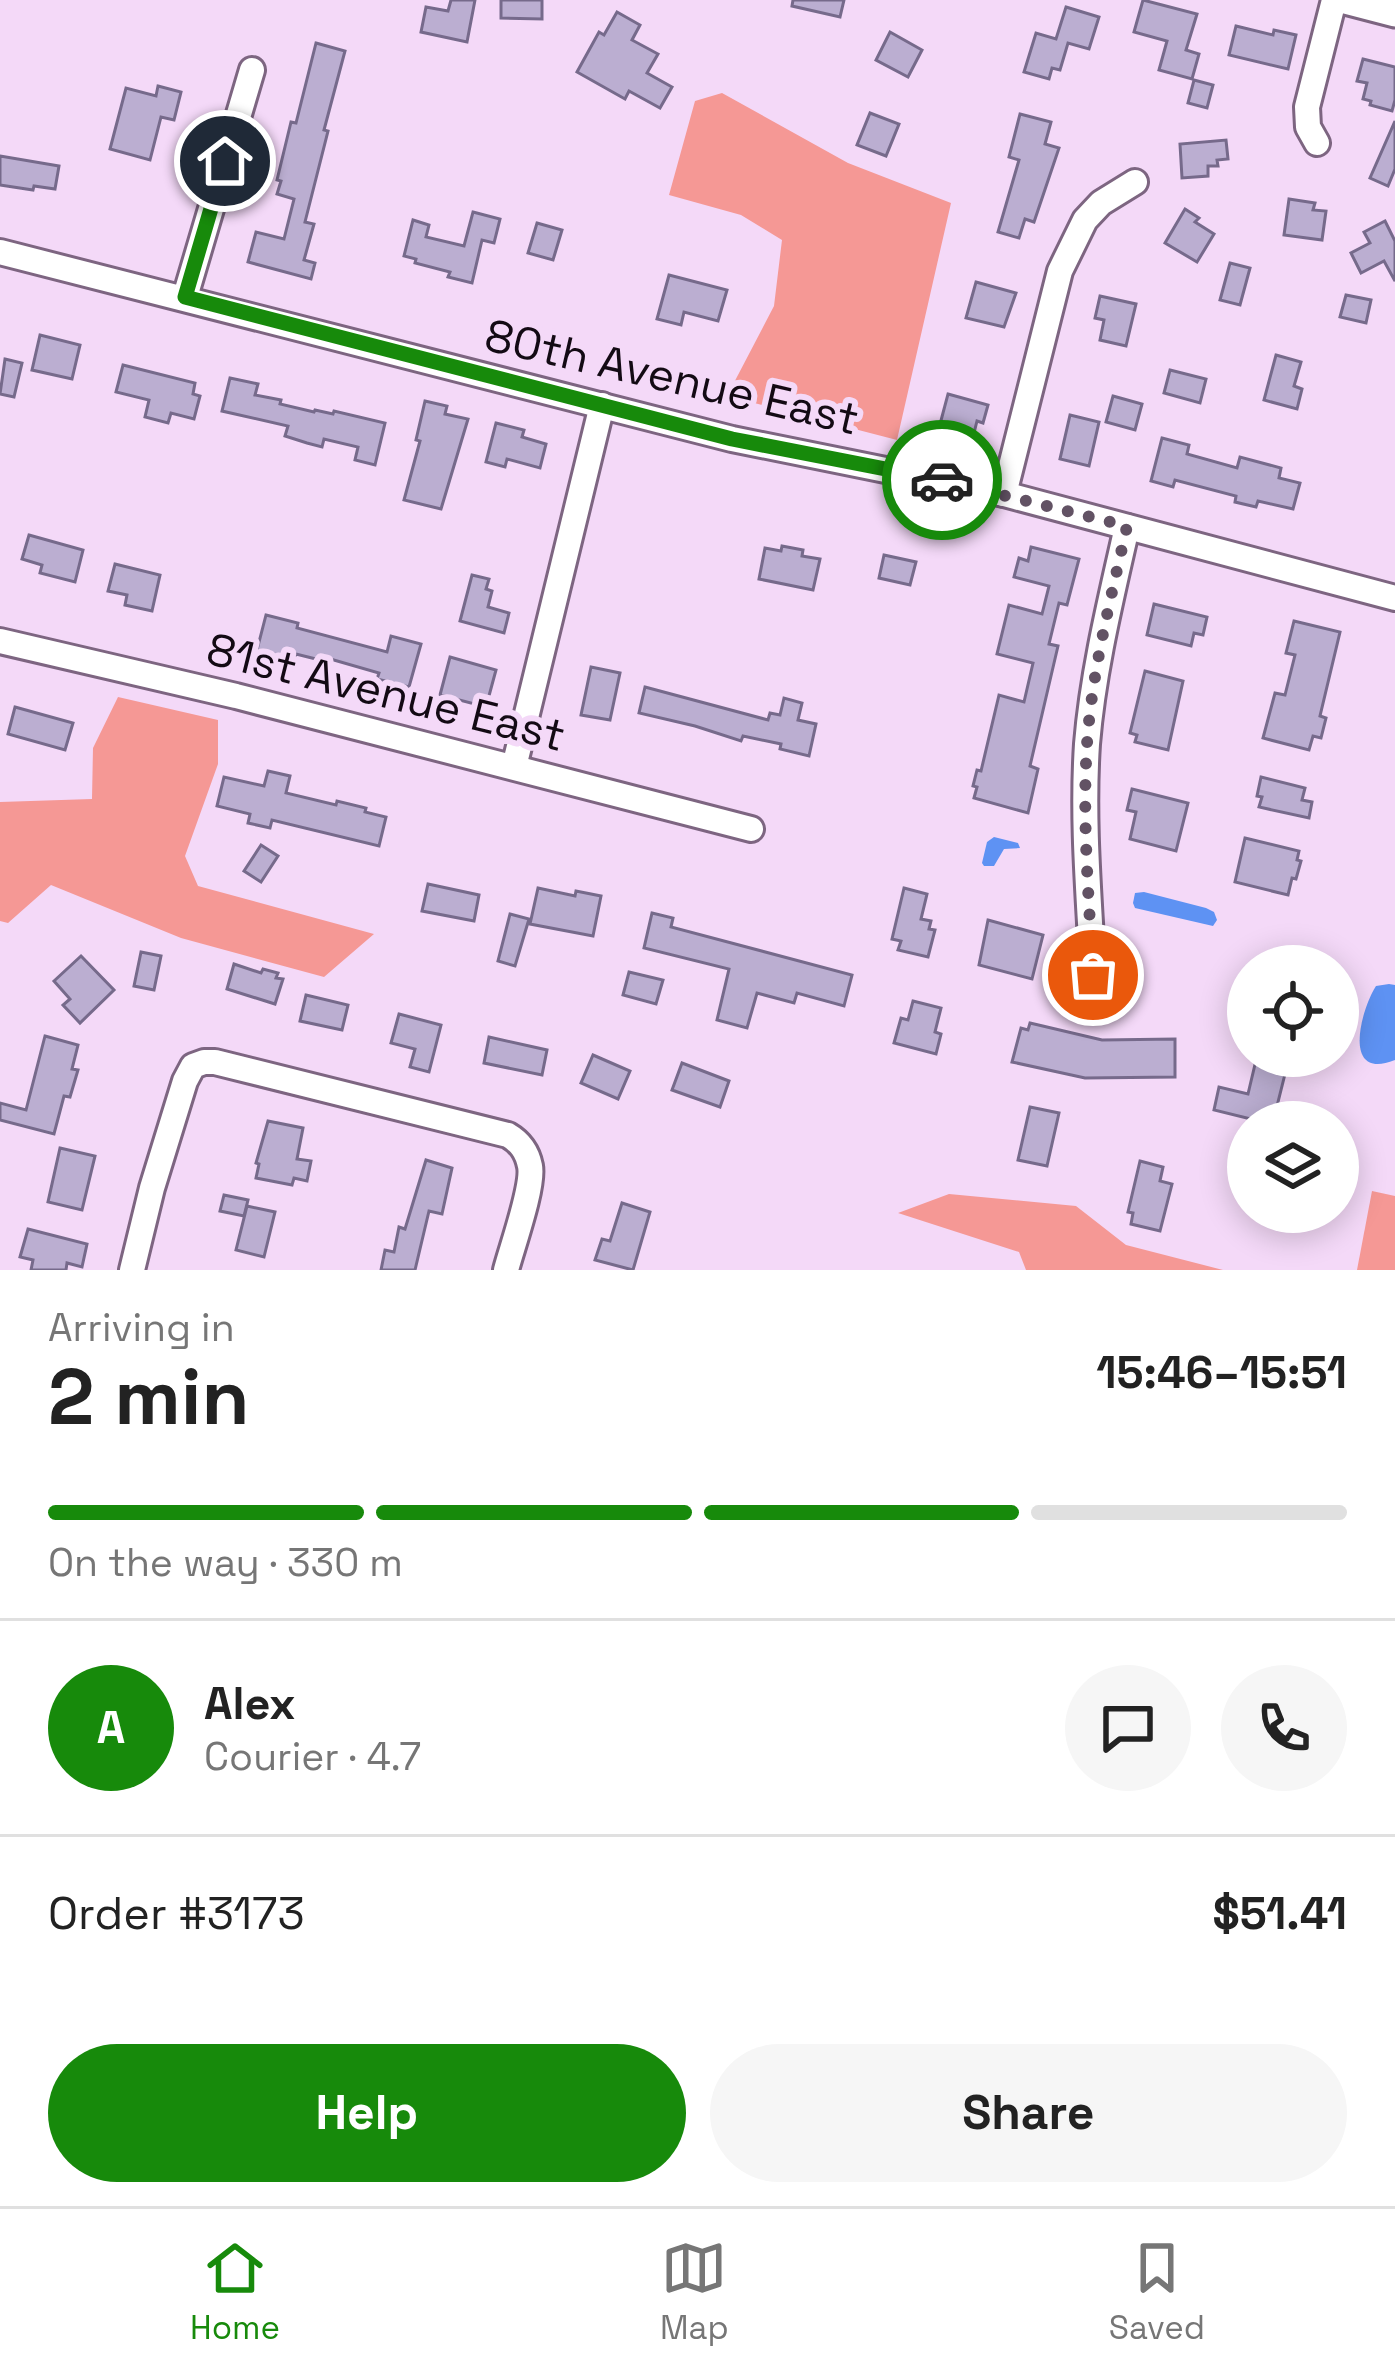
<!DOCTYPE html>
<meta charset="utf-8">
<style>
:root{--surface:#fff;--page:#f6f6f6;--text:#222;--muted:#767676;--line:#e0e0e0;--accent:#178a0b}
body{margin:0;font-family:"Space Grotesk",sans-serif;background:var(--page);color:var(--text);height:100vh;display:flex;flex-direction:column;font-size:45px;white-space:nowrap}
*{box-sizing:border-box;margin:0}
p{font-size:39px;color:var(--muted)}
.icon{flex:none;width:66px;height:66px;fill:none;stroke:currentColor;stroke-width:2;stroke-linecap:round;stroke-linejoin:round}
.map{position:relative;height:1270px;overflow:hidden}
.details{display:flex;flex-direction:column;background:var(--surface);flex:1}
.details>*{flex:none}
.fabs{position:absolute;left:1227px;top:945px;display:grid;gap:24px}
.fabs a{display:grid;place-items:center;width:132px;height:132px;border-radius:50%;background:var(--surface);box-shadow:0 6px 30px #0003;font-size:60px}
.pin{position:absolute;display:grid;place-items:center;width:102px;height:102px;color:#fff;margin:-51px;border:6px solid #fff;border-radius:50%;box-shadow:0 3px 12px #0007}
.courier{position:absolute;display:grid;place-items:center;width:120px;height:120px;margin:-60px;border:9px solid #178a0b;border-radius:50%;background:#fff;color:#222;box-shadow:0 3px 15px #0007}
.headline em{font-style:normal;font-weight:800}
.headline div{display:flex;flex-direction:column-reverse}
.headline{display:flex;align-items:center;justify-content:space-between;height:204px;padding:0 48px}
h1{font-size:78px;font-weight:800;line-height:90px}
.bar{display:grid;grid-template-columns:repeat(4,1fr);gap:18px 12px;align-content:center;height:144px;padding:0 48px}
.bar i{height:15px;border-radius:9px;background:var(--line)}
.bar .selected{background:var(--accent)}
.bar p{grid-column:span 4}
.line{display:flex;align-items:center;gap:30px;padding:0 48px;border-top:3px solid var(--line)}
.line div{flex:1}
.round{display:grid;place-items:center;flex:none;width:126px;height:126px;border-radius:63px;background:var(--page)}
.primary-button{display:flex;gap:24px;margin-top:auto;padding:24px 48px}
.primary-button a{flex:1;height:138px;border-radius:72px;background:var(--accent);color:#fff;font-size:48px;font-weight:800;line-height:138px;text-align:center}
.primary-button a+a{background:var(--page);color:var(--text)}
.tabs{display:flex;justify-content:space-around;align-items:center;height:168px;border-top:3px solid var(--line);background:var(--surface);font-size:33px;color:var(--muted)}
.tabs a{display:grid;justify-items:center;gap:6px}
.tabs .selected{color:var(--accent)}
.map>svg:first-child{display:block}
.green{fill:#f59895}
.water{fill:#5e92f3}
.building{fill:#bbaed1;stroke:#766a8b;stroke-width:3}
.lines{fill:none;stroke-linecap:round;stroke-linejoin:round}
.minor-casing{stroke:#7d6581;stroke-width:30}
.tertiary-casing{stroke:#7d6581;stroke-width:33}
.minor{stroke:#fff;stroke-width:24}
.tertiary{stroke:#fff;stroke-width:27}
.done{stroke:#625264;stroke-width:12;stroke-dasharray:0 21.6}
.route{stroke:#178a0b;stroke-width:15}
.labels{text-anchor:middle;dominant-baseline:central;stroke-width:12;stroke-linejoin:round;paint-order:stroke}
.street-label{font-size:45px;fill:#130a14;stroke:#f4d9f8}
</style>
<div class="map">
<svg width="1395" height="1270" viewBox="0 0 1395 1270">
<rect width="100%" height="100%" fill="#f4d9f8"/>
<!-- green -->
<g class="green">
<path d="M 722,93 L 848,163 L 951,203 L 897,440 L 727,396 L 774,306 L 782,240 L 741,215 L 669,195 L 695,101 Z"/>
<path d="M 118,697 L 218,720 L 218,764 L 185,856 L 198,886 L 374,934 L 324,977 L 181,938 L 51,885 L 8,923 L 0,921 L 0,802 L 92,799 L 93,748 Z"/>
<path d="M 1372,1191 L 1395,1196 L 1395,1270 L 1357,1270 Z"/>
<path d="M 949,1194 L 1076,1206 L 1126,1245 L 1223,1270 L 1026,1270 L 1019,1252 L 898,1213 Z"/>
</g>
<!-- water -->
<g class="water">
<path d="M 994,837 L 1018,843 L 1020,848 L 1004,849 L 994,866 L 984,866 L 982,863 L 987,842 Z"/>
<path d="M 1144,892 L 1206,908 L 1214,912 L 1217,920 L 1213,926 L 1135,908 L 1133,903 L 1135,893 Z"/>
<path d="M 1389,984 L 1395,985 L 1395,1060 C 1341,1082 1361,1009 1376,986 Z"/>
</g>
<!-- building -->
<g class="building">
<path d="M 451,0 L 475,0 L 467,42 L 421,32 L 426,7 L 448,11 Z"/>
<path d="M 501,0 L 542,0 L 542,19 L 501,18 Z"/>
<path d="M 793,0 L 844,0 L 840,17 L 792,6 Z"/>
<path d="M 1143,0 L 1197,14 L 1186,50 L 1199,54 L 1192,79 L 1159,70 L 1167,41 L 1134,32 Z"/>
<path d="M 1066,7 L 1099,17 L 1089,49 L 1068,43 L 1060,70 L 1052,68 L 1049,79 L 1024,72 L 1036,33 L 1056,39 Z"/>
<path d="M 617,12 L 640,25 L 632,40 L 658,54 L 647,73 L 672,87 L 660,108 L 629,91 L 625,99 L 577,72 L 599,32 L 604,35 Z"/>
<path d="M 1236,26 L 1273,35 L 1274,30 L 1296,35 L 1288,69 L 1229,55 Z"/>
<path d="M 890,32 L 922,50 L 908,77 L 876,60 Z"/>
<path d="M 316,43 L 345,51 L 324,130 L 328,131 L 305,222 L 314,224 L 304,260 L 315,263 L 311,279 L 248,262 L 256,232 L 284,239 L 294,199 L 277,194 L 281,181 L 277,180 L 291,122 L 296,123 Z"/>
<path d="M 1363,59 L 1395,67 L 1395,100 L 1392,111 L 1370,105 L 1371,101 L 1363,99 L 1367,83 L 1357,81 Z"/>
<path d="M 1194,80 L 1213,85 L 1207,108 L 1188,103 Z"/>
<path d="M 158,86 L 181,92 L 174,120 L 161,117 L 150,160 L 110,149 L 126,88 L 156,96 Z"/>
<path d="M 870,113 L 899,124 L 886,156 L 857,145 Z"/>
<path d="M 1020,114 L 1051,122 L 1045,144 L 1059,148 L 1034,222 L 1025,219 L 1019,238 L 998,232 L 1019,160 L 1009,157 Z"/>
<path d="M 1395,121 L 1395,169 L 1388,186 L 1370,178 Z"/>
<path d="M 1226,140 L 1228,159 L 1217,160 L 1218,166 L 1208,166 L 1208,176 L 1182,178 L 1180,144 Z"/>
<path d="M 0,156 L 59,166 L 55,189 L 34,186 L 33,190 L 0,185 Z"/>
<path d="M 1289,199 L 1315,203 L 1313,210 L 1326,211 L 1322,240 L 1284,235 Z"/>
<path d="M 1185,209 L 1199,218 L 1195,222 L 1214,234 L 1197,262 L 1165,243 Z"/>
<path d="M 473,212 L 500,219 L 494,243 L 482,240 L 472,283 L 448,277 L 450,272 L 415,263 L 416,259 L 404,256 L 413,220 L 429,225 L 426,237 L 464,246 Z"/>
<path d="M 1385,221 L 1395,241 L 1395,281 L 1384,261 L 1361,273 L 1351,253 L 1370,243 L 1364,232 Z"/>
<path d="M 537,223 L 562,230 L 553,260 L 528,253 Z"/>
<path d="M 1230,263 L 1250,268 L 1240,305 L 1220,300 Z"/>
<path d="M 669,275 L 727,290 L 718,321 L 684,312 L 681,325 L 657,319 Z"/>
<path d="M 976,282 L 1016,293 L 1004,327 L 966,318 Z"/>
<path d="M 1346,295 L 1371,300 L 1366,323 L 1340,317 Z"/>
<path d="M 1100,296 L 1136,304 L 1126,346 L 1100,340 L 1104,320 L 1095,318 Z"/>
<path d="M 40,335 L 80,345 L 72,379 L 32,370 Z"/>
<path d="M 1276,355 L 1301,362 L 1294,386 L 1302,389 L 1297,409 L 1264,400 Z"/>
<path d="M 5,359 L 22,363 L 14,397 L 0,394 Z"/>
<path d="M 123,365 L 195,383 L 193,394 L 200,396 L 194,419 L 171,413 L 168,423 L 145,417 L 149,400 L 116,392 Z"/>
<path d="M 1170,370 L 1206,379 L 1200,403 L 1164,393 Z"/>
<path d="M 230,378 L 258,384 L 255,395 L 281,400 L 280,404 L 314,412 L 315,410 L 333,414 L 334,411 L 385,423 L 375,465 L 355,460 L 358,447 L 324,439 L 322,447 L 307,443 L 285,436 L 288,426 L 222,411 Z"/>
<path d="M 948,394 L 988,405 L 983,423 L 977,421 L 973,437 L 939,428 Z"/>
<path d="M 1113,396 L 1142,404 L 1135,430 L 1106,422 Z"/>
<path d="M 425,401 L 447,406 L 445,414 L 468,419 L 441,509 L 404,500 L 420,441 L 416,440 Z"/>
<path d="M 1070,415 L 1099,422 L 1089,466 L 1060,459 Z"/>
<path d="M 496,423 L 524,430 L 522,437 L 546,444 L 540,468 L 507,459 L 505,467 L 486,462 Z"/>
<path d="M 1162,438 L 1189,445 L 1187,454 L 1237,468 L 1240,457 L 1281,468 L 1279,478 L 1300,483 L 1293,509 L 1258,501 L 1256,507 L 1235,502 L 1236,496 L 1175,480 L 1173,487 L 1151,481 Z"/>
<path d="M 29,535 L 83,550 L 75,582 L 40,573 L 42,565 L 22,559 Z"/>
<path d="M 782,546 L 803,550 L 802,556 L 820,559 L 813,590 L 759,579 L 765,548 L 781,551 Z"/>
<path d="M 1031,547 L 1079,559 L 1067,605 L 1059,603 L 1049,644 L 1058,646 L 1030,766 L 1038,769 L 1028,813 L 974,798 L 977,787 L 973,786 L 977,770 L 981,771 L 999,695 L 1024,702 L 1033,663 L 997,654 L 1009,605 L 1042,614 L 1049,586 L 1014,577 L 1019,558 L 1028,561 Z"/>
<path d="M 884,555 L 916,562 L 910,585 L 879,578 Z"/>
<path d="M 115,564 L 160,575 L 152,611 L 125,605 L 127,595 L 108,591 Z"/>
<path d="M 472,575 L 489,579 L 486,589 L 492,591 L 488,607 L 509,613 L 504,633 L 460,621 Z"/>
<path d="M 1154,604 L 1207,617 L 1203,635 L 1194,633 L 1191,646 L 1147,635 Z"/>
<path d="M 266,615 L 298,623 L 297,628 L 387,652 L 391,636 L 421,644 L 409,687 L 377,679 L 379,673 L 320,656 L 320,660 L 296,654 L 294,659 L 257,650 Z"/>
<path d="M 1294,621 L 1340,632 L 1320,716 L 1326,718 L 1321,738 L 1313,736 L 1309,750 L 1263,738 L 1275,693 L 1285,695 L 1295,655 L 1286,653 Z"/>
<path d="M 450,657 L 496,670 L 486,707 L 440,695 Z"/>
<path d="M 591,667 L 620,673 L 610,720 L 581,715 Z"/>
<path d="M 1145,671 L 1183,681 L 1168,750 L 1135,742 L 1137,735 L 1130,733 Z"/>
<path d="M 645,687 L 768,720 L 770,713 L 780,715 L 784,698 L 802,703 L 798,720 L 816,724 L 809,756 L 780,749 L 781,744 L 743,736 L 741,741 L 695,726 L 639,713 Z"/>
<path d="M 15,707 L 73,723 L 65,750 L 8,734 Z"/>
<path d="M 268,771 L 290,776 L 286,793 L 336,805 L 337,801 L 366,808 L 365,812 L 386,817 L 379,846 L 272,820 L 270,828 L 248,823 L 250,814 L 217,806 L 224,777 L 264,786 Z"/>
<path d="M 1261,777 L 1305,788 L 1302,800 L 1312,802 L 1309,818 L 1259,807 L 1262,797 L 1257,796 Z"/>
<path d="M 1132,789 L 1188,803 L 1176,851 L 1130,839 L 1136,812 L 1127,810 Z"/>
<path d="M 1245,838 L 1299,851 L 1297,860 L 1301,861 L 1296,879 L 1292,878 L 1288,895 L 1235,882 Z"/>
<path d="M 261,845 L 278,856 L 261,882 L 244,871 Z"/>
<path d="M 428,884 L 479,895 L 474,921 L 422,911 Z"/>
<path d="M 538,888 L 575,896 L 576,891 L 601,896 L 593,936 L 530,924 Z"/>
<path d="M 904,888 L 927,894 L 921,919 L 931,921 L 929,929 L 935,930 L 928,957 L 898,950 L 901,941 L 892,939 Z"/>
<path d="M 652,913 L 673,918 L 671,927 L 852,975 L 844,1006 L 797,993 L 794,1003 L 757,993 L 747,1028 L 717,1020 L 729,969 L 644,948 Z"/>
<path d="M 510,914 L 529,919 L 515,966 L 498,961 Z"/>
<path d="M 988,920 L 1043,935 L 1032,979 L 979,965 Z"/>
<path d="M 141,952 L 161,956 L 154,990 L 134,986 Z"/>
<path d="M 81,956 L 114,990 L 80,1023 L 63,1005 L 70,999 L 54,981 Z"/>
<path d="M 234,964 L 261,973 L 263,969 L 278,973 L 276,978 L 283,979 L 275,1004 L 227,989 Z"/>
<path d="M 629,972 L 663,980 L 656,1004 L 623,995 Z"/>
<path d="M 306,995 L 348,1005 L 342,1030 L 300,1021 Z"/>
<path d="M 913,1001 L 941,1008 L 935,1032 L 941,1034 L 936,1054 L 894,1043 L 901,1018 L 908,1020 Z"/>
<path d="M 399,1014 L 441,1025 L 429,1072 L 410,1067 L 415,1049 L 391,1043 Z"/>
<path d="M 1030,1023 L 1102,1040 L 1175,1039 L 1175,1077 L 1085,1078 L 1012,1062 L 1021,1028 L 1028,1030 Z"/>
<path d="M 45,1036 L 78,1045 L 72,1069 L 78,1070 L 70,1097 L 64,1096 L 54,1134 L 0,1120 L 0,1103 L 26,1110 Z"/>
<path d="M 489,1037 L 547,1050 L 542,1075 L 484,1063 Z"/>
<path d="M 593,1055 L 630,1071 L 618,1099 L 581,1083 Z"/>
<path d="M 1257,1056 L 1288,1062 L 1273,1122 L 1263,1122 L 1214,1110 L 1219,1087 L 1248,1094 Z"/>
<path d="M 682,1063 L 729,1081 L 720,1107 L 672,1090 Z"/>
<path d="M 1030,1107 L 1059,1113 L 1047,1166 L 1018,1160 Z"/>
<path d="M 268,1121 L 303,1128 L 297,1159 L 311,1161 L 307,1181 L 294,1178 L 292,1185 L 256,1178 L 259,1164 L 256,1163 Z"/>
<path d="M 60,1148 L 95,1156 L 82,1210 L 48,1202 Z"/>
<path d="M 426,1160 L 452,1168 L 442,1214 L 429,1211 L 415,1270 L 381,1270 L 385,1250 L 394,1252 L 399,1227 L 405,1229 Z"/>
<path d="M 1140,1161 L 1163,1167 L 1160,1181 L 1172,1184 L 1160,1231 L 1131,1224 L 1133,1213 L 1128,1212 Z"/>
<path d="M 224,1195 L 248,1200 L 244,1216 L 220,1211 Z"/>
<path d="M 622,1203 L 650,1212 L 633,1270 L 595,1260 L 602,1239 L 610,1241 Z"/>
<path d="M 247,1206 L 275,1212 L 264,1257 L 236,1250 Z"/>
<path d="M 28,1229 L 87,1244 L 82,1267 L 67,1263 L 66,1270 L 31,1270 L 33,1260 L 20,1257 Z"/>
</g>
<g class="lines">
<defs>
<g id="minor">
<path d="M 1317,143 L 1308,127 L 1307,107 L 1334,0"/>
<path d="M 0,252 L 732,439 L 1004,494 L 1395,598"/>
<path d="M 185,297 L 252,70"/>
<path d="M 1004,494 L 1060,271 L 1085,220 L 1101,203 L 1135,182"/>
<path d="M 0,641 L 236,696 L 751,829"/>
<path d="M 514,767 L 602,405"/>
<path d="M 1093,975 C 1089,898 1082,821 1087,744 C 1093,671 1111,598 1127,527"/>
<path d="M 132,1270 L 152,1188 L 185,1081 L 193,1066 L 204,1062 L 215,1062 L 508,1135 C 520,1142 527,1151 530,1166 C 534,1186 512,1247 506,1270"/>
</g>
<path id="tertiary" d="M 1345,0 L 1395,13"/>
</defs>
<!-- minor casing -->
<use href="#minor" class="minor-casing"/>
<!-- tertiary casing -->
<use href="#tertiary" class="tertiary-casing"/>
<!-- minor -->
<use href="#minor" class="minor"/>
<!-- tertiary -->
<use href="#tertiary" class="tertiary"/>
</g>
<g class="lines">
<!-- done -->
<path class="done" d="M 942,480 L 1127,526 C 1111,598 1092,671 1087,744 C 1082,821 1089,898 1093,975"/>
<!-- route -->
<path class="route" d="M 225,161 L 185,297 L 732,439 L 942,480"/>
</g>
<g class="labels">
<!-- street labels -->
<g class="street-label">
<text transform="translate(672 377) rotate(13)">80th Avenue East</text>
<text transform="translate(386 692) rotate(14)">81st Avenue East</text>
</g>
</g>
</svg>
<div class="fabs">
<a><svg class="icon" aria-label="locate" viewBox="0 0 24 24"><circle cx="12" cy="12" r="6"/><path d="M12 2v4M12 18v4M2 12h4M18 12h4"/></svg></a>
<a><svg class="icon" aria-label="layers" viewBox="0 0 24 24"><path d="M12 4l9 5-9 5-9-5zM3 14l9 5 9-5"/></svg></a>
</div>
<div class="pin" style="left:1093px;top:975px;background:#ea580c"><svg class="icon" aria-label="bag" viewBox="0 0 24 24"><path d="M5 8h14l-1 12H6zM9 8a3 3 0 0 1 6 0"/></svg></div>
<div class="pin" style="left:225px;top:161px;background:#1f2937"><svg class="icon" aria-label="home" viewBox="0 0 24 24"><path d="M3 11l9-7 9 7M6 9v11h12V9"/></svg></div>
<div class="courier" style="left:942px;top:480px"><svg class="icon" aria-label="car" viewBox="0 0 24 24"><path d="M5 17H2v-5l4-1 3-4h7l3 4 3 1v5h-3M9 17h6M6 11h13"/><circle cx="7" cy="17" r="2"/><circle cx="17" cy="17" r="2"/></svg></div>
</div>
<section class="details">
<div class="headline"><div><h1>2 min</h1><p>Arriving in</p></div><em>15:46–15:51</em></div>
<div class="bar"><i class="selected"></i><i class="selected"></i><i class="selected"></i><i></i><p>On the way · 330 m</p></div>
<div class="line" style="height:216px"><b class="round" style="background:var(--accent);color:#fff">A</b><div><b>Alex</b><p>Courier · 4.7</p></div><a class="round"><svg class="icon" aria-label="chat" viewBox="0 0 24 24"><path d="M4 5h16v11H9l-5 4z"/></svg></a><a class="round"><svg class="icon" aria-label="phone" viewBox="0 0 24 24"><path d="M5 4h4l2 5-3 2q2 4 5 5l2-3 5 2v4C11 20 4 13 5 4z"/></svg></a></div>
<div class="line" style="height:156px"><div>Order #3173</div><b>$51.41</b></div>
<div class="primary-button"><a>Help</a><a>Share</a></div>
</section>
<nav class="tabs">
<a class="selected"><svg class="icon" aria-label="home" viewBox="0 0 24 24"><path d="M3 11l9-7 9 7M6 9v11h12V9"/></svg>Home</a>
<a><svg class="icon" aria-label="map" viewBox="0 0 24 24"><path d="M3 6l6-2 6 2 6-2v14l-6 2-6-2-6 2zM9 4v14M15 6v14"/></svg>Map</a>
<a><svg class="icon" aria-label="saved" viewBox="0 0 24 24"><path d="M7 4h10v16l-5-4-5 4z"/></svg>Saved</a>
</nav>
